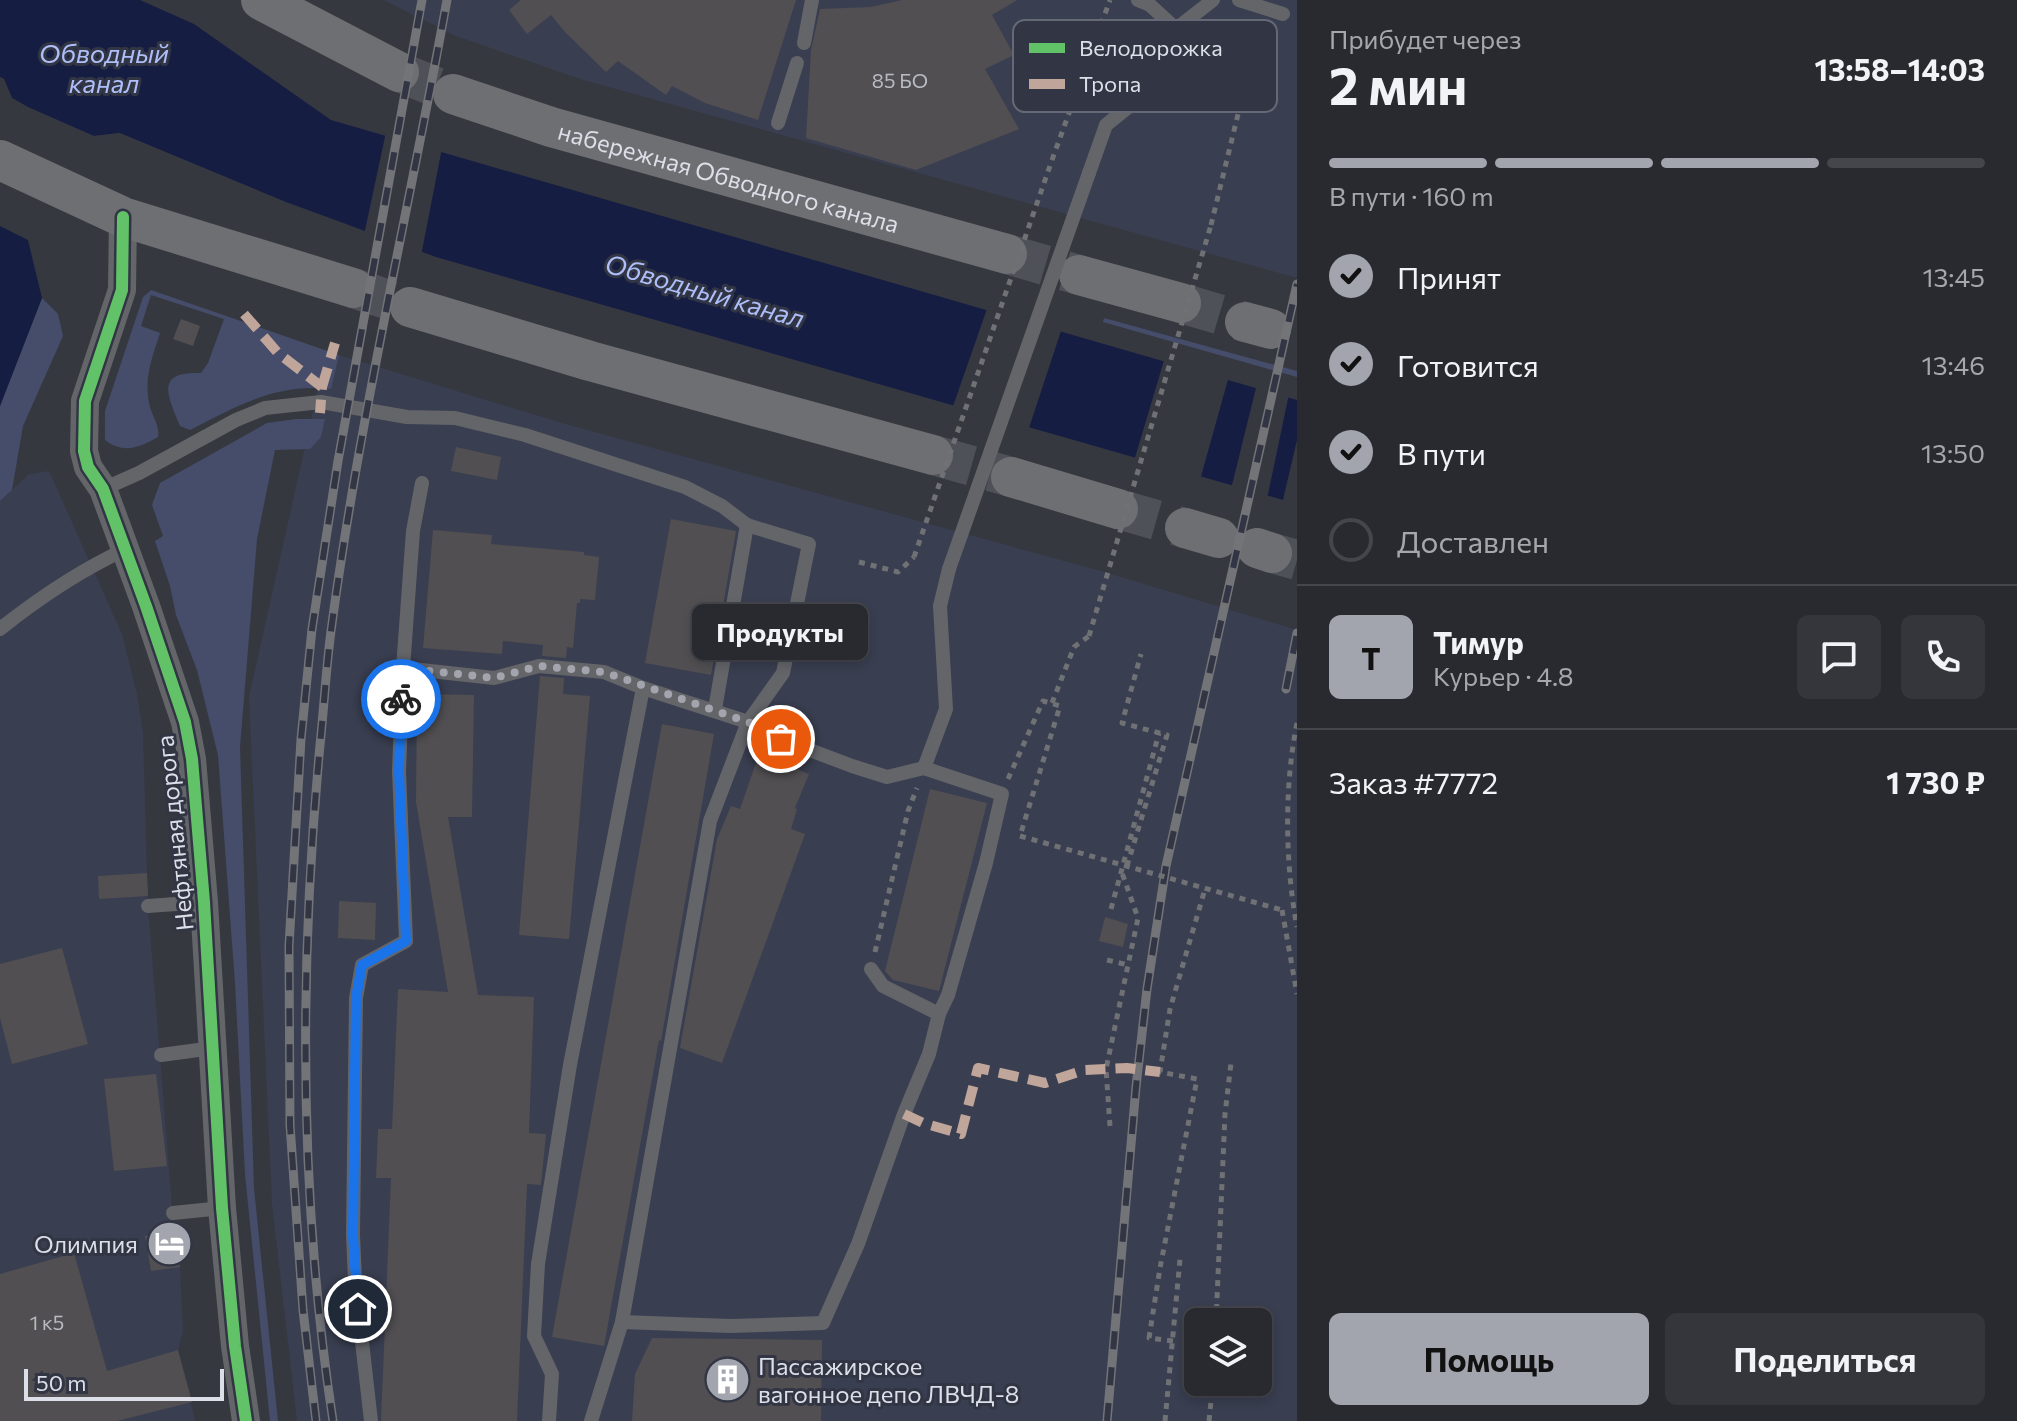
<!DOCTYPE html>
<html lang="ru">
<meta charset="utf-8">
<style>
:root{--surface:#282a30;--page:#34363c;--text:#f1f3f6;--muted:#a5a7ab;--line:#44464c;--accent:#a2a5ad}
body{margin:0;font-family:Commissioner,sans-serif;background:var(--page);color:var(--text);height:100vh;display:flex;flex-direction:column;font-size:30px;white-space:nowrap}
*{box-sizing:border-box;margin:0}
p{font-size:26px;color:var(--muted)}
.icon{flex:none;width:44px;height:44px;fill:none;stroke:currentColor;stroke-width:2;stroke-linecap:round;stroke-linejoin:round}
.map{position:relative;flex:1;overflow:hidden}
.side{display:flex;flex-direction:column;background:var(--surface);width:720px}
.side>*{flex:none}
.buttons{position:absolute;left:1184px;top:1308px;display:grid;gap:16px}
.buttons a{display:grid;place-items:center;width:88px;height:88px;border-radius:12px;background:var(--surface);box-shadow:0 4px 12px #0003,0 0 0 2px var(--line);font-size:40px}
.scale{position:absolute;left:24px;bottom:20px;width:200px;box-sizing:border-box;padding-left:8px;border:4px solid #dcdfe8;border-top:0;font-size:22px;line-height:28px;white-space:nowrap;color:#dcdfe8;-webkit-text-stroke:6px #323644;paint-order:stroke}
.pin{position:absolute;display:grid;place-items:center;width:68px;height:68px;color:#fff;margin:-34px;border:4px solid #fff;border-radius:50%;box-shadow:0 2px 8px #0007}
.courier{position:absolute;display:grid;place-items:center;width:80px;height:80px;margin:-40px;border:6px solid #1a73e8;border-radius:50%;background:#fff;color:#222;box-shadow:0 2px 10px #0007}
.bubble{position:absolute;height:56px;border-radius:12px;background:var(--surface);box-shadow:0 4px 12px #0003,0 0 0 2px var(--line);font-size:26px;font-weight:700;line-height:56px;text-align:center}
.overview em{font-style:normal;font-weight:700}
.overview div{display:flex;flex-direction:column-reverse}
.overview{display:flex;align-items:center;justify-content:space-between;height:136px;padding:0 32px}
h1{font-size:52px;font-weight:700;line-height:60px}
.bar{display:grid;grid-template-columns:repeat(4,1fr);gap:12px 8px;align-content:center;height:96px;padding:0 32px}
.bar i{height:10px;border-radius:6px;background:var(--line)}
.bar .on{background:var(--accent)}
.bar p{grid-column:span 4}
.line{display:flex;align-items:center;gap:20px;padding:0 32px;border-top:2px solid var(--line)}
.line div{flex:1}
.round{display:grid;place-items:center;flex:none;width:84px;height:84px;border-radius:12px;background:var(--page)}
ol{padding:0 32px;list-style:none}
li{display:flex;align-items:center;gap:24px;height:88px}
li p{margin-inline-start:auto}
li .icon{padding:8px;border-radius:50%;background:var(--accent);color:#111;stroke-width:4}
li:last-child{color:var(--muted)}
li i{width:44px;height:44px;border:4px solid var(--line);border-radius:50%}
.primary-button{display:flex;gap:16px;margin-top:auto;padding:16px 32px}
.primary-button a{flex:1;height:92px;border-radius:12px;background:var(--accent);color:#111;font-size:32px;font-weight:700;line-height:92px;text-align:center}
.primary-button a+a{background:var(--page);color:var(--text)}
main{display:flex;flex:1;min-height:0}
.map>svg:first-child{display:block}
.built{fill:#393e50;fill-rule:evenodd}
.green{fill:#454d6a}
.water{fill:#161d43}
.pier{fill:#363840}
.building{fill:#514f52}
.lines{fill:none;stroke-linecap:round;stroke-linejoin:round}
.secondary-tunnel{stroke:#4f5159;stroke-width:40;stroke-dasharray:40 20;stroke-linecap:butt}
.path{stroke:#707175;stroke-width:5;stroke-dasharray:6 6;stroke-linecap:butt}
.lane{stroke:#646569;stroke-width:14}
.street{stroke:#646569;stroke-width:28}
.secondary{stroke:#6e6f73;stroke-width:40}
.rail-casing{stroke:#737478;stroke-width:9}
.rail{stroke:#323644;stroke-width:6;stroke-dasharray:18;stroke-linecap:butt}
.path-bridge{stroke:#707175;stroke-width:5;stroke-dasharray:6 6;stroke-linecap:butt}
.lane-bridge{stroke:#646569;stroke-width:14}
.quiet{stroke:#c0a59a;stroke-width:10;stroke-dasharray:20 10;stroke-linecap:butt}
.cycleway-casing{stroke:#323644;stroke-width:17}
.cycleway{stroke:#61c268;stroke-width:12}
.done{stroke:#a2a5ad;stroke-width:8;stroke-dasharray:0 14.4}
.route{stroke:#1a73e8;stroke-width:10}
.labels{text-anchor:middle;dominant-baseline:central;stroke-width:6;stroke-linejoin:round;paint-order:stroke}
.number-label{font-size:20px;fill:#b9bbc2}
.street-label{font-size:24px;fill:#dcdfe8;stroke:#323644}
.poi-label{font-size:24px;fill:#dcdfe8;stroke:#323644;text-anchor:end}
.water-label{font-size:26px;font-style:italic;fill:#aebef9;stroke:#323644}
.key{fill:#323644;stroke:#656975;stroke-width:2}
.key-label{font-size:22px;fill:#dcdfe8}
</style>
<main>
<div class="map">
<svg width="1297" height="1421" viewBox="0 0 1297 1421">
<rect width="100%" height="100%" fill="#363840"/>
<!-- built -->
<g class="built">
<path d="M 384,0 L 1297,0 L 1297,278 L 580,79 L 456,36 Z"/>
<path d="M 339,355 L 562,423 L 1101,571 L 1297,630 L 1297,1421 L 297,1421 L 272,1204 L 249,697 L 324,361 ZM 1198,1322 L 1258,1322 L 1258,1382 L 1198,1382 Z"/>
<path d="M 49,471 L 122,634 L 137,694 L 143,733 L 148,906 L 174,1231 L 180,1267 L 183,1332 L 178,1350 L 195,1421 L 0,1421 L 0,501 L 29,474 Z"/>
</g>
<!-- green -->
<g class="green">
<path d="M 151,290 L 339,355 L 331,389 C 275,383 238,406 190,430 L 180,426 C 167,395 155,371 201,373 L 208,363 L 224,319 L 151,295 L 141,326 L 160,333 C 152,358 143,380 150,407 C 153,418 160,426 158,437 C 139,448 123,454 105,440 L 105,411 L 143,297 Z"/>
<path d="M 42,298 L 58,314 L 63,336 L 23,426 L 12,490 L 0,501 L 0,406 Z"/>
<path d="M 1104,318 L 1297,371 L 1297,377 L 1103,322 Z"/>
<path d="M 296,419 L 325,419 L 321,437 L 310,449 L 275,450 L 257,539 L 240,747 L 254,1189 L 278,1421 L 270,1421 L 245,1174 L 235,983 L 218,755 L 197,670 L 176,615 L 170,586 L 155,541 L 163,536 L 152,505 L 160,483 L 267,423 Z"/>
</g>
<!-- water -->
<path class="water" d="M 0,0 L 140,0 L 194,24 L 331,120 L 1297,400 L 1297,504 L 436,257 L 286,202 L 120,133 L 94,136 L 73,128 L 26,232 L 42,298 L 0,406 L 0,164 L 27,107 L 12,98 L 4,79 L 0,77 Z"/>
<!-- pier -->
<g class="pier">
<path d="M 0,77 L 4,79 L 12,98 L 28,107 L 94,136 L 120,133 L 118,137 L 94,140 L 75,133 L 30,232 L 32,242 L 0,226 L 0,155 L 22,108 L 9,101 Z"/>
<path d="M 386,132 L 442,148 L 421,256 L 364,235 Z"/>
<path d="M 988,306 L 1062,328 L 1028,431 L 952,409 Z"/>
<path d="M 1165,357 L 1229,376 L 1200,480 L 1134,461 Z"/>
<path d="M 1257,384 L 1289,394 L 1267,499 L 1231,489 Z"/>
<path d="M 1297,440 L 1297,508 L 1282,504 Z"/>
</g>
<!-- building -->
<g class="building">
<path d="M 521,0 L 796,0 L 758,120 L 705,103 L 672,86 L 666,95 L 618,61 L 606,72 L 565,32 L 551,15 L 527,34 L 509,10 Z"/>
<path d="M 902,0 L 1017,0 L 992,15 L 1014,55 L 985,69 L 1019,129 L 916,170 L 806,138 L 811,50 L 820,9 L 871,7 Z"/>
<path d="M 181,319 L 200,326 L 193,346 L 173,339 Z"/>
<path d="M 456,447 L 501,457 L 497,480 L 451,471 Z"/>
<path d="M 671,519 L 736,531 L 711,675 L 645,663 Z"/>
<path d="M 433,530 L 492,535 L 491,544 L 584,552 L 584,555 L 599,557 L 595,600 L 580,599 L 580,603 L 577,603 L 573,648 L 567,647 L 566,658 L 542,656 L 543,645 L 503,641 L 502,654 L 423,648 Z"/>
<path d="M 540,676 L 564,678 L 563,694 L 590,696 L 569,939 L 519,935 Z"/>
<path d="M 417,694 L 474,695 L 472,817 L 448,817 L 478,995 L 534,997 L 529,1133 L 546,1134 L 541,1185 L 527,1184 L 517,1421 L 381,1421 L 391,1178 L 376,1178 L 378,1129 L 392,1129 L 398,989 L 448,992 L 416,802 Z"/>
<path d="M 662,724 L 714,734 L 661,1041 L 659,1040 L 604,1346 L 552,1337 Z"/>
<path d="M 759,754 L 809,774 L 795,808 L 797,809 L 791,829 L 805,834 L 722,1063 L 680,1048 L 717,839 L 731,806 L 740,809 Z"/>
<path d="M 930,789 L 987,803 L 939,991 L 893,980 L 885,971 Z"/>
<path d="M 147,873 L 148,896 L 99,899 L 98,876 Z"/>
<path d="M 339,901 L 376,903 L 375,940 L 338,938 Z"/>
<path d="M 1105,917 L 1128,924 L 1123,947 L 1099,941 Z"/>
<path d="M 62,948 L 88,1044 L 12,1064 L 0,1018 L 0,964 Z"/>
<path d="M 156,1074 L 167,1166 L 114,1171 L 104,1079 Z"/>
<path d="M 174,1231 L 180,1267 L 151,1271 L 145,1236 Z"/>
<path d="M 74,1253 L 107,1371 L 178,1350 L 192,1402 L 117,1421 L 0,1421 L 0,1274 Z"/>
<path d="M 652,1338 L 822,1340 L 821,1421 L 632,1421 L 635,1374 Z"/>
</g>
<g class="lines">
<!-- secondary-tunnel -->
<g class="secondary-tunnel">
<path d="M 399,72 L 453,94"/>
<path d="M 1007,254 L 1079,275"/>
<path d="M 353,288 L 410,307"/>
<path d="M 1181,303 L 1245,322"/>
<path d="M 933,455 L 1011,477"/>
<path d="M 1118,509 L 1185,528"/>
<path d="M 1272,553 L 1297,560"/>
</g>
<!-- path -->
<g class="path">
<path d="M 1052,160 L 1110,0"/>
<path d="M 1211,225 L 1260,24"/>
<path d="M 859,562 L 898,572 L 914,557"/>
<path d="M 1052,703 L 1074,647 L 1089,636"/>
<path d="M 1297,723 C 1284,786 1285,864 1297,927"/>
<path d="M 1008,779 L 1043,701 L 1060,706 L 1020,836"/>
<path d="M 1127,866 L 1167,735 L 1122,723 L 1141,654"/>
<path d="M 1111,909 L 1159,733"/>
<path d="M 1282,910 L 1297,994"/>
<path d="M 875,952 L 908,811 L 917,788"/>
<path d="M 1107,960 L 1128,965"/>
<path d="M 1110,1126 L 1106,1069 L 1138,918 L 1121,870"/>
<path d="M 1216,1322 L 1225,1114 L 1231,1063"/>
<path d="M 1173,1341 L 1149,1338 L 1160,1268 L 1197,1079 L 1160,1072 L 1170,1009 L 1205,889"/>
<path d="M 1165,1421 L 1180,1259"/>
<path d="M 1209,1421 L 1213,1382"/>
</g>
<!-- lane -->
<g class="lane">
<path d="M 1138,0 L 1150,5 L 1176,29"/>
<path d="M 1239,0 L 1283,14"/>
<path d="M 804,43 L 812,0"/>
<path d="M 778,123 L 797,63"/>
<path d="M 1089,173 L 1106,125 L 1163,79 L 1176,29 L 1213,0"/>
<path d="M 422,483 L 413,531 L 403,668 L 494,678 L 539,666 L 604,672 L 643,688"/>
<path d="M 103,489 L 139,473 L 236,420 L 265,408 L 321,402 L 407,417 L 455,418 L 525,435 L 685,487 L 722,506 L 747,525 L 809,544 L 783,673 L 748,722 L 710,821 L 622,1322 L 591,1421"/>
<path d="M 0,629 C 39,598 79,571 124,550"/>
<path d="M 715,709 L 747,525"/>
<path d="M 924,768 L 946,709 L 940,606 L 949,569"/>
<path d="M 148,906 L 204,902"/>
<path d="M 871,969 L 883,986 L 939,1014"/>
<path d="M 161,1055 L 213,1048"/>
<path d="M 173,1213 L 222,1208"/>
<path d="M 371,1421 L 355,1280 L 353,1235 L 356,998 L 362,965 L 406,941 L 399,771 L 403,668"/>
<path d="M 549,1421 L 552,1374 L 534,1336 L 538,1264 L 570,1065 L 643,688 L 748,722 L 781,739 L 852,766 L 887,777 L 924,768 L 1002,794 L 986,863 L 948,995 L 939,1014 L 929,1054 L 904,1114 L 858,1244 L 823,1323 L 730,1326 L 622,1322"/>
</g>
<!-- street -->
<path class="street" d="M 123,217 L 122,290 L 85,401 L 84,451 L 88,467 L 103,489 L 146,606 L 185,722 L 192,759 L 204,902 L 222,1208 L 235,1346 L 246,1421"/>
<!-- secondary -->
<g class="secondary">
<path d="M 261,0 L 399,72"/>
<path id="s1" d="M 453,94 L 551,127 L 1007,254"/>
<path d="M 0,160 L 123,217 L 353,288"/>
<path d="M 1079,275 L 1181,303"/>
<path d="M 410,307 L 590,361 L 933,455"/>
<path d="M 1245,322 L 1271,329"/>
<path d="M 1011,477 L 1118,509"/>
<path d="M 1185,528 L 1219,538"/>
<path d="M 1257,548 L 1272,553"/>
</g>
<defs>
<g id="rail">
<path d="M 1286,689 L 1297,633"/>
<path d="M 316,1421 L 303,1310 L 290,1125 L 289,946 L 301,739 L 312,629 L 338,461 L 422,0"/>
<path d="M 333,1421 C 299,1198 299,969 320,745 C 324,707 326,669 331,631 C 359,419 409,210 447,0"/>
<path d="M 1107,1421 L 1136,1087 L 1147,989 L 1166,866 L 1297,284"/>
</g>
</defs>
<!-- rail casing -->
<use href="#rail" class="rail-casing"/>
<!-- rail -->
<use href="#rail" class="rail"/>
<!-- path-bridge -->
<g class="path-bridge">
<path d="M 914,557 L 1052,160"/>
<path d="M 1089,636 L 1211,225"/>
<path d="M 1020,836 L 1282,910"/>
</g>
<!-- lane-bridge -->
<path class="lane-bridge" d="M 949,569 L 1089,173"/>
<!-- quiet -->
<g class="quiet">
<path d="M 244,314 L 278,353 L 322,387 L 320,413"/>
<path d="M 322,387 L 335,343"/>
<path d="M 904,1114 L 923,1123 L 961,1134 L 978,1068 L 1045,1083 L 1084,1070 L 1127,1068 L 1160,1072"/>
</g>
<defs>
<path id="cycleway" d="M 123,217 L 122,290 L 85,401 L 84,451 L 88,467 L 103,489 L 146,606 L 185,722 L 192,759 L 204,902 L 222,1208 L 235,1346 L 246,1421"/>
</defs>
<!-- cycleway casing -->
<use href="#cycleway" class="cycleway-casing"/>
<!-- cycleway -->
<use href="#cycleway" class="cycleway"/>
</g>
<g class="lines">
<!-- done -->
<path class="done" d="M 401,699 L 403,668 L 494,678 L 539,666 L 604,672 L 748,722 L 781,739"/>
<!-- route -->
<path class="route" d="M 358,1309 L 353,1235 L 356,998 L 362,965 L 406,941 L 399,771 L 401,699"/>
</g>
<!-- icons -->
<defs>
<symbol id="hotel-disc" viewBox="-11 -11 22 22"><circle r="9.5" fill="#a2a5ad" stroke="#323644"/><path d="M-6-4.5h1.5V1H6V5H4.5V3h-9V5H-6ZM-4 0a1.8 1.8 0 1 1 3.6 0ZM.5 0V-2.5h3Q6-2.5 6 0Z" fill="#fff"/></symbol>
<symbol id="building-disc" viewBox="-11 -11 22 22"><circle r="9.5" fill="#a2a5ad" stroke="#323644"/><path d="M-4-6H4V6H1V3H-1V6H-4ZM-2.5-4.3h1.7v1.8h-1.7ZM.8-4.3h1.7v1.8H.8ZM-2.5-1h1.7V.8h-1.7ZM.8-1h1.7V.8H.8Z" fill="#fff"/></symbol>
</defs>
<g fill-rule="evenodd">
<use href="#hotel-disc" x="144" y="1218" width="51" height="51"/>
<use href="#building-disc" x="702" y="1354" width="51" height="51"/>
</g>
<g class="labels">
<!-- number labels -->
<g class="number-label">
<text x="900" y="80">85 БО</text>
<text x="47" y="1322">1 к5</text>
</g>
<!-- street labels -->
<g class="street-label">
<text stroke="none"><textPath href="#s1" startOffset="288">набережная Обводного канала</textPath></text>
<text transform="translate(174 833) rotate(-96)">Нефтяная дорога</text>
</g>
<!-- poi labels -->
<g class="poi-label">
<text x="138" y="1243">Олимпия</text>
<text x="758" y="1365" text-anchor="start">Пассажирское<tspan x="758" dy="28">вагонное депо ЛВЧД-8</tspan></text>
</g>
<!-- water labels -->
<g class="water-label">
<text x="104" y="52">Обводный<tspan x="104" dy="30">канал</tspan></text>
<text transform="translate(705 290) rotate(16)">Обводный канал</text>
</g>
</g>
<!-- legend -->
<rect x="1013" y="20" width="264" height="92" rx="12" class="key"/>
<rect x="1029" y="43" width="36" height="10" fill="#61c268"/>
<rect x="1029" y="79" width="36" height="10" fill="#c0a59a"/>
<g class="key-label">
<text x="1079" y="56">Велодорожка</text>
<text x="1079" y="92">Тропа</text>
</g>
</svg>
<div class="buttons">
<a><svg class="icon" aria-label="layers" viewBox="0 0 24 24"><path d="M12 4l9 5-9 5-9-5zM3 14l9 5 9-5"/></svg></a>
</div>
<div class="scale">50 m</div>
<div class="pin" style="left:781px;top:739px;background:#ea580c"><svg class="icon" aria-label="bag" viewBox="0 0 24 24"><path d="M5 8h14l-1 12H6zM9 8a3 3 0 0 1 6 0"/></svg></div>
<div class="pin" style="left:358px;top:1309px;background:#1f2937"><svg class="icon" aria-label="home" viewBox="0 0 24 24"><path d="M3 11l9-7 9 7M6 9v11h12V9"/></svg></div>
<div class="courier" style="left:401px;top:699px"><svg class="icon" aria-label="bike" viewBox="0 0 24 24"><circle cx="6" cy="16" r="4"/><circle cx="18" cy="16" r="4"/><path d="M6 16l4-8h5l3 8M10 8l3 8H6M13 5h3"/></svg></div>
<div class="bubble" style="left:692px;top:604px;width:176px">Продукты</div>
</div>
<section class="side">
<div class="overview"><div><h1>2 мин</h1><p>Прибудет через</p></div><em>13:58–14:03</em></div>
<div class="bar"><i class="on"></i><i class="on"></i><i class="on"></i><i></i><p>В пути · 160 m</p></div>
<ol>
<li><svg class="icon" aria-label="check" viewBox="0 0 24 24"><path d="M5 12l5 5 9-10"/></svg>Принят<p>13:45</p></li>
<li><svg class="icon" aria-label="check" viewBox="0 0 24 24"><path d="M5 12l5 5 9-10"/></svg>Готовится<p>13:46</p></li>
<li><svg class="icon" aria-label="check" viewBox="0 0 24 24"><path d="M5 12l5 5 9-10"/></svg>В пути<p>13:50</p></li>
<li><i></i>Доставлен</li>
</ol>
<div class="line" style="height:144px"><b class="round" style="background:var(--accent);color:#111">Т</b><div><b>Тимур</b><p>Курьер · 4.8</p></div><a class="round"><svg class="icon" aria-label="chat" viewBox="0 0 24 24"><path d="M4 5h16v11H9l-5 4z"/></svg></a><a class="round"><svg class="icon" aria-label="phone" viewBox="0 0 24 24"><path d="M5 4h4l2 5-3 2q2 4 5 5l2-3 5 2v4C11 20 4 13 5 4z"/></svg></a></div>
<div class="line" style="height:104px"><div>Заказ #7772</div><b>1 730 ₽</b></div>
<div class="primary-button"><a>Помощь</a><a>Поделиться</a></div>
</section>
</main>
